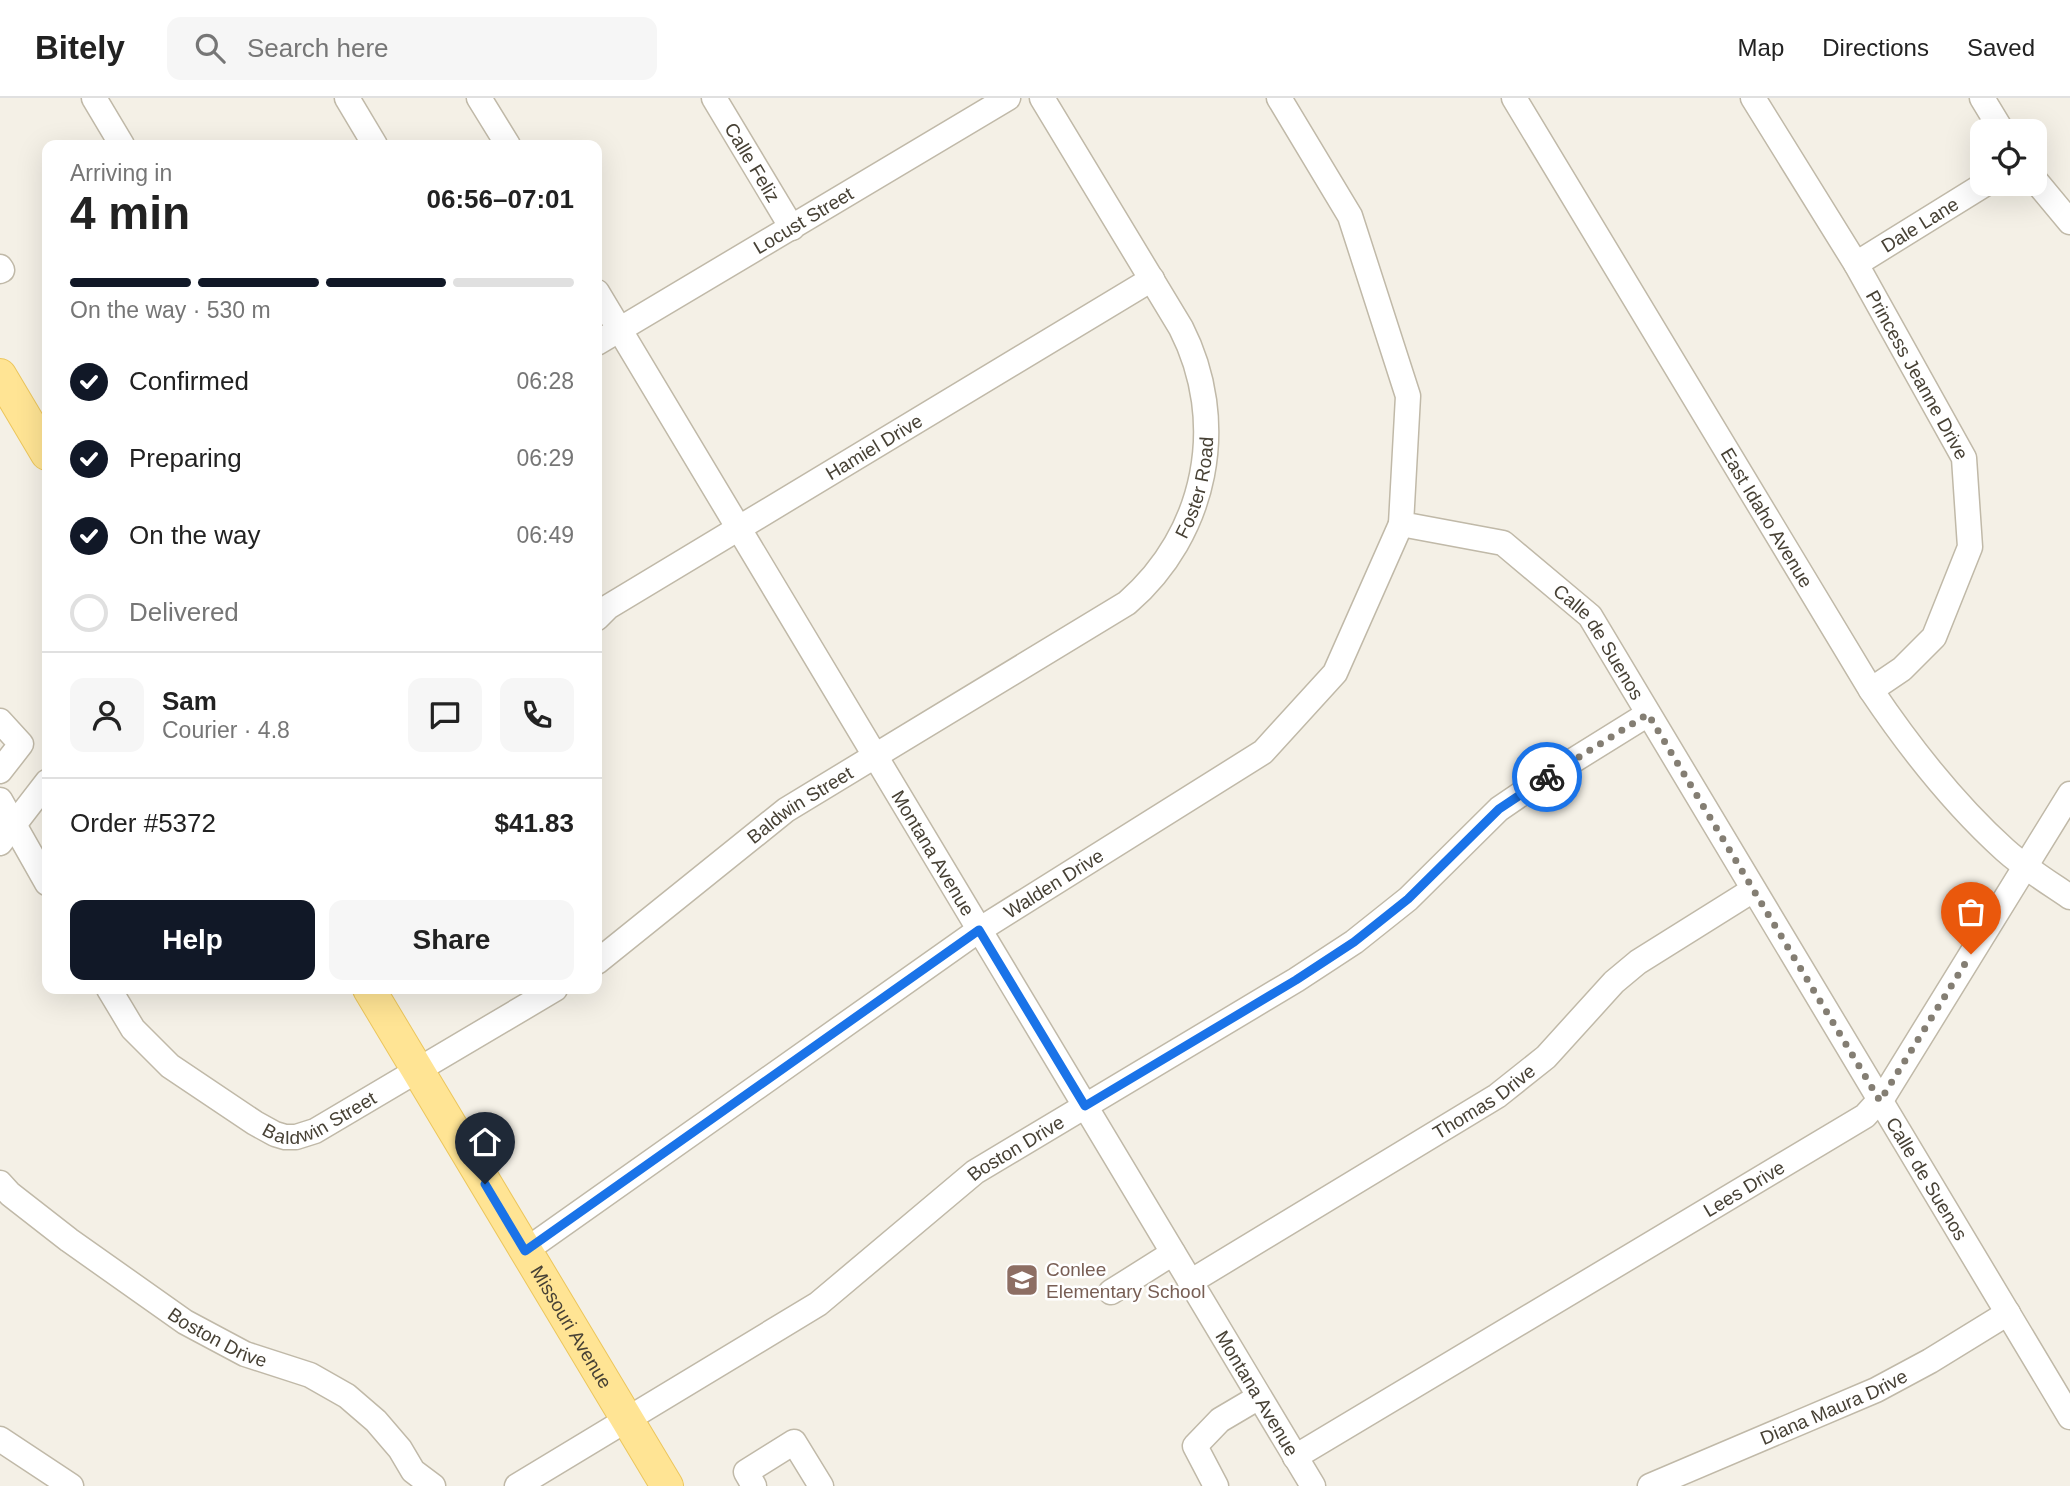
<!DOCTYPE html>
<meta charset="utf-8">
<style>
:root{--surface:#fff;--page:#f6f6f6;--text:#222;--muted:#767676;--line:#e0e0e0;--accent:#111827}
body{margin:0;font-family:Arial,sans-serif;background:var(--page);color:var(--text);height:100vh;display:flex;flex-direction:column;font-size:26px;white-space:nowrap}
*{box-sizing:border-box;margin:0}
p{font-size:23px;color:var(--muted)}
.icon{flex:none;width:38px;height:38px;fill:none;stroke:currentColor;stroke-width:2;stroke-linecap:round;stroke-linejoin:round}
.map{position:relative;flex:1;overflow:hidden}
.side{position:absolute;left:42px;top:42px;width:560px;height:854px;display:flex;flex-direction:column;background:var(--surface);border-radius:14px;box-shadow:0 7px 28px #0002}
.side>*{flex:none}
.tools{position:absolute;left:1970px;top:21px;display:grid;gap:14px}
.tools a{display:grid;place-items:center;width:77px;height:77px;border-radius:14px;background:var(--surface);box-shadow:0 7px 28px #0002;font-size:35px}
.pin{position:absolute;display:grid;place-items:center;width:60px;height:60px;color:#fff;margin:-72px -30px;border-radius:50% 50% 50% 0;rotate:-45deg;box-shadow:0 0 7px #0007}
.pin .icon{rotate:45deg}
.courier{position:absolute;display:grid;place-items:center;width:70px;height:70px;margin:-35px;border:5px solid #1a73e8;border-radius:50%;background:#fff;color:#222;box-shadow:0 2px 9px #0007}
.head em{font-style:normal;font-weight:700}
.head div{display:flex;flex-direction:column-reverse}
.head{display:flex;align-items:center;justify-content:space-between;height:119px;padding:0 28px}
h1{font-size:46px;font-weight:700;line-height:52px}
.bar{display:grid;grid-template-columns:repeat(4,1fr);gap:10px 7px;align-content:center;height:84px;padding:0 28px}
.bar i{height:9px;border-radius:5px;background:var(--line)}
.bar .on{background:var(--accent)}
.bar p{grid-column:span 4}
.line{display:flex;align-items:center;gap:18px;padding:0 28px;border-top:2px solid var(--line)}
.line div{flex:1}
.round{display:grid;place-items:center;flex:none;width:74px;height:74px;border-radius:14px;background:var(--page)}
ol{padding:0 28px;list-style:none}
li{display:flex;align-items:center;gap:21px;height:77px}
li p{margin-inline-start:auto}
li .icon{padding:7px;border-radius:50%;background:var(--accent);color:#fff;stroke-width:4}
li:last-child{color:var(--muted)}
li i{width:38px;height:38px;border:4px solid var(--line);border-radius:50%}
.button{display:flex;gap:14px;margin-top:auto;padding:14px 28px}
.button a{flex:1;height:80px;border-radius:14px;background:var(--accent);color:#fff;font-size:28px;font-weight:700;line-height:80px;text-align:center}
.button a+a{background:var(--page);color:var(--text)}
header{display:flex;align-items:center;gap:42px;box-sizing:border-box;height:98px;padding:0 35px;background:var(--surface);border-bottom:2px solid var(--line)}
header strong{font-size:33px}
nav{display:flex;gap:38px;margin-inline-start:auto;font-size:24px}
.search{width:490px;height:63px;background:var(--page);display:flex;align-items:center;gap:18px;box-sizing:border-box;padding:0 24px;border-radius:14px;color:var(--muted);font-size:26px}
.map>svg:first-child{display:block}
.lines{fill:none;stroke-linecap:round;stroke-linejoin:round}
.minor-casing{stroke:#c0b9a8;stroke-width:27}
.major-casing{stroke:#ecc65c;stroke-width:34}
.minor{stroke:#fff;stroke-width:24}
.major{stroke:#ffe494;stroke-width:32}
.done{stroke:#847e73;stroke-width:7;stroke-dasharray:0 12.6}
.route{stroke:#1a73e8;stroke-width:9}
.labels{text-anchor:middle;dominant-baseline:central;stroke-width:5;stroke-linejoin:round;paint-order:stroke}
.street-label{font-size:19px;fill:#474135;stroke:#fff}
.education-label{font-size:19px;fill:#785e54;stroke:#fff;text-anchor:start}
</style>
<header>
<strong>Bitely</strong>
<div class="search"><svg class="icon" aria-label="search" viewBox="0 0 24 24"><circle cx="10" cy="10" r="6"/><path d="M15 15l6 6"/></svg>Search here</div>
<nav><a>Map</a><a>Directions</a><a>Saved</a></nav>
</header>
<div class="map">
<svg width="2070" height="1388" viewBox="0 0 2070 1388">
<rect width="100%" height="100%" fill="#f4f0e6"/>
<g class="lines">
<defs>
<g id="minor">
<path d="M 94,0 L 122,47"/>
<path d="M 347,0 L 375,47"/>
<path d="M 479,0 L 508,47"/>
<path id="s1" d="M 714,0 L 792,130"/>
<path id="s2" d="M 1279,0 L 1350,118 L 1408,298 L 1401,426 L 1503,445 L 1590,518 L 2070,1319"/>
<path id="s3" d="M 1514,0 L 1871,592 C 1910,650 1953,705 2005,752 C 2025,770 2048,784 2070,799"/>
<path id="s4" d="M 1753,0 L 1856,166 L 1964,360 L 1970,449 L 1934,539 L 1902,571 L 1871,592"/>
<path d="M 1982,0 L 2002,33"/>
<path d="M 2035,82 L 2070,124"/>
<path id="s5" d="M 1856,166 L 1985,86"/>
<path d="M 0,169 L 2,172 L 0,173"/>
<path id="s6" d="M 597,194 L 1313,1388"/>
<path id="s7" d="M 597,245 L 1008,0"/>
<path id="s8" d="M 597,520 L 608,509 L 1152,181"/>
<path d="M 0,623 L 21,646 L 0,673"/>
<path d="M 0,702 L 47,785"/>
<path d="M 0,745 L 47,684"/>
<path id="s9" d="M 597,864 L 786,712 L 1127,505 C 1207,436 1229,324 1181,230 L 1042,0"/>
<path id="s10" d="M 109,891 L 133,931 L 170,968 L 255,1025 L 275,1036 L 285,1039 L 296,1039 L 315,1033 L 555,891"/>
<path id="s11" d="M 0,1085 L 10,1096 L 69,1142 L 185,1224 L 245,1256 L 310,1277 L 347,1298 L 376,1323 L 400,1351 L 413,1373 L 433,1388"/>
<path id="s12" d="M 525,1153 L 979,832 L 1263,654 L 1335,575 L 1401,426"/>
<path id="s13" d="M 1190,1184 L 1497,998 L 1546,959 L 1614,884 L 1638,864 L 1753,792"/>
<path d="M 1111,1194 L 1173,1155"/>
<path d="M 0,1341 L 71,1388"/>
<path id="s14" d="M 1295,1359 L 1865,1018 L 1885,996 L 2070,696"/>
<path id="s15" d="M 517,1388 L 818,1206 L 975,1074 L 1296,882 L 1354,844 L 1408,801 L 1499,711 L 1537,685 L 1648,616"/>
<path d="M 754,1388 L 746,1374 L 794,1344 L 821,1388"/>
<path d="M 1216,1388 L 1195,1348 L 1220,1322 L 1259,1299"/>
<path id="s16" d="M 1650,1388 L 1876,1292 L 1930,1263 L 2008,1215"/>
</g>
<g id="major">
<path d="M 0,277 L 47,356"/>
<path id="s17" d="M 369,891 L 667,1388"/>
</g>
</defs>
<!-- minor casing -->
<use href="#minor" class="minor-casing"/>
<!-- major casing -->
<use href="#major" class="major-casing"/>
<!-- minor -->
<use href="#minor" class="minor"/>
<!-- major -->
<use href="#major" class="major"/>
</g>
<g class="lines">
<!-- done -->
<path class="done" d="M 1547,679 L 1648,616 L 1880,1003 L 1971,856"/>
<!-- route -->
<path class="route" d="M 485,1086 L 525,1153 L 979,832 L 1085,1008 L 1296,882 L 1354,844 L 1408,801 L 1499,711 L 1547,679"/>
</g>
<!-- icons -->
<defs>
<symbol id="school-square" viewBox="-11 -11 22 22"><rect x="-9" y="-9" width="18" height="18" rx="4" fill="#8d6e63" stroke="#fff"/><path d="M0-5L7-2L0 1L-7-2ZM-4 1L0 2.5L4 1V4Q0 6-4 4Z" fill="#fff"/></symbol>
</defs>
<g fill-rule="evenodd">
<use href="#school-square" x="1003" y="1163" width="38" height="38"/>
</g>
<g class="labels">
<!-- street labels -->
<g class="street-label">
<text stroke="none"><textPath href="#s1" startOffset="75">Calle Feliz</textPath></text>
<text stroke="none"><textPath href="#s7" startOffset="240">Locust Street</textPath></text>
<text stroke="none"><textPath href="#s5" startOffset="75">Dale Lane</textPath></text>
<text stroke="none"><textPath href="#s4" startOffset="322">Princess Jeanne Drive</textPath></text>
<text stroke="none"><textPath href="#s8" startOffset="326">Hamiel Drive</textPath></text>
<text stroke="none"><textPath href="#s9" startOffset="779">Foster Road</textPath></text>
<text stroke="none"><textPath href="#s3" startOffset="490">East Idaho Avenue</textPath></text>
<text stroke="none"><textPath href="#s2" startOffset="698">Calle de Suenos</textPath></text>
<text stroke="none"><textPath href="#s9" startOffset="257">Baldwin Street</textPath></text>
<text stroke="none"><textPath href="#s6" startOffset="654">Montana Avenue</textPath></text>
<text stroke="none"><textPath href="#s12" startOffset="644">Walden Drive</textPath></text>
<text stroke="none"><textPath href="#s13" startOffset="345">Thomas Drive</textPath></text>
<text stroke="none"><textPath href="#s10" startOffset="273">Baldwin Street</textPath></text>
<text stroke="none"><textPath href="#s15" startOffset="604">Boston Drive</textPath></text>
<text stroke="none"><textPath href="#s2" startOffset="1328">Calle de Suenos</textPath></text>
<text stroke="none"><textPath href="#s14" startOffset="523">Lees Drive</textPath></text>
<text stroke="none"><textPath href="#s17" startOffset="394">Missouri Avenue</textPath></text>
<text stroke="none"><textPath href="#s11" startOffset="268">Boston Drive</textPath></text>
<text stroke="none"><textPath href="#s6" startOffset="1284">Montana Avenue</textPath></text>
<text stroke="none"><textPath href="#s16" startOffset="200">Diana Maura Drive</textPath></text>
</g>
<!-- education labels -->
<g class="education-label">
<text x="1046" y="1171">Conlee<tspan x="1046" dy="22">Elementary School</tspan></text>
</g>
</g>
</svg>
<div class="tools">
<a><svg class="icon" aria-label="locate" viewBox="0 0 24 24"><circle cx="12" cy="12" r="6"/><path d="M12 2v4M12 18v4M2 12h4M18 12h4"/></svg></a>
</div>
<div class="pin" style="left:1971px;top:856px;background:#ea580c"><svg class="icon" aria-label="bag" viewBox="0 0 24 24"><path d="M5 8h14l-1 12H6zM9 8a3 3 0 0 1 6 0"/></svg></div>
<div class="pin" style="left:485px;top:1086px;background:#1f2937"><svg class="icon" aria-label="home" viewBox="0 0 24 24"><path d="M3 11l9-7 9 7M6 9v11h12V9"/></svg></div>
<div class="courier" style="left:1547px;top:679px"><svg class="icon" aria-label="bike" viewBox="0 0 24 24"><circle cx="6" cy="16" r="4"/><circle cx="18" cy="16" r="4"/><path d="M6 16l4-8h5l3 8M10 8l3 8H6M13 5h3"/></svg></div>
<section class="side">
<div class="head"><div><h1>4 min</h1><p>Arriving in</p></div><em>06:56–07:01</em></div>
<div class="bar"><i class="on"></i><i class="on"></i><i class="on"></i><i></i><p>On the way · 530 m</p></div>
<ol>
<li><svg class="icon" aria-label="check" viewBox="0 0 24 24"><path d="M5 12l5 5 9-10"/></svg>Confirmed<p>06:28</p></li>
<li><svg class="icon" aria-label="check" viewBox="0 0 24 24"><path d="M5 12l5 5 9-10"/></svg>Preparing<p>06:29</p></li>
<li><svg class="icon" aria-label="check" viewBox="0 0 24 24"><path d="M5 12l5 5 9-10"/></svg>On the way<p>06:49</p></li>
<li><i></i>Delivered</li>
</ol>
<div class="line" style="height:126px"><a class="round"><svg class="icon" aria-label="person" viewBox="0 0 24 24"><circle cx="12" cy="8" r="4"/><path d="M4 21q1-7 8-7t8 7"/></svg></a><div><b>Sam</b><p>Courier · 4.8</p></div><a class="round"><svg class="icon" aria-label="chat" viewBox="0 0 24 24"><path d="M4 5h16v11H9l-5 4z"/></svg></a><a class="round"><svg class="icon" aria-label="phone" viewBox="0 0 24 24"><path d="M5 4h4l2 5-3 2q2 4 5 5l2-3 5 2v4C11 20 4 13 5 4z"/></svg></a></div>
<div class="line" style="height:91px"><div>Order #5372</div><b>$41.83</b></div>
<div class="button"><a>Help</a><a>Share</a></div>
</section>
</div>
